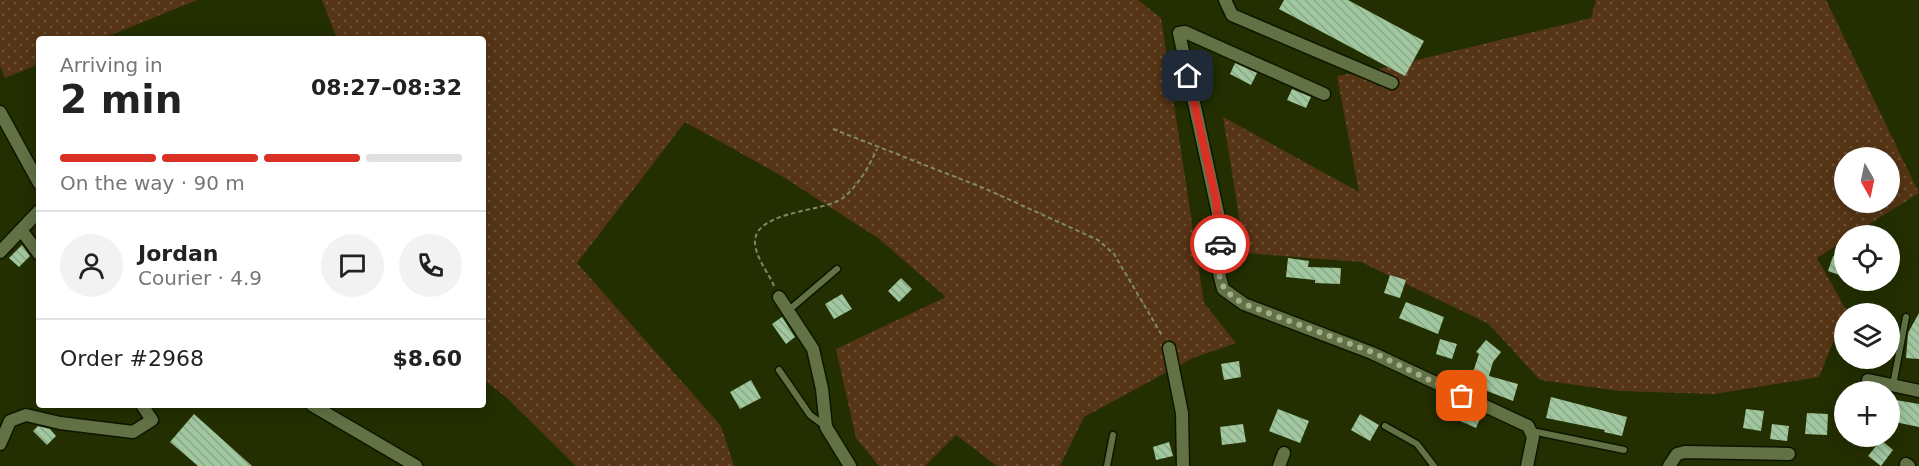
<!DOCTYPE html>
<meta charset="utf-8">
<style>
:root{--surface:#fff;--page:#f2f2f2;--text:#222;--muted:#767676;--line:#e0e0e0;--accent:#d93025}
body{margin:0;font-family:"DejaVu Sans",sans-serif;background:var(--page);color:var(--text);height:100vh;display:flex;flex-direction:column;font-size:22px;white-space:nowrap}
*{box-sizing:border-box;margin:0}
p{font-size:20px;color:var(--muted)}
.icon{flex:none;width:33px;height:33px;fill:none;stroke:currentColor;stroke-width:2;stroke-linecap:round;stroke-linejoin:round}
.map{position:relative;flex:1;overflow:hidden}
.side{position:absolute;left:36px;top:36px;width:450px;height:372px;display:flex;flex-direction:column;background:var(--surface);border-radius:6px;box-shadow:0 3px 15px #0003}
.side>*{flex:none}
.needle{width:39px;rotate:171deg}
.controls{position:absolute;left:1834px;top:147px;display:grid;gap:12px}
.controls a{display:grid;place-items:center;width:66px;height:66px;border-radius:50%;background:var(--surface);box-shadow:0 3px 15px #0003;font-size:30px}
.pin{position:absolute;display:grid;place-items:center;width:51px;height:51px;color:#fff;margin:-26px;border-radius:12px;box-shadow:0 3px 9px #0006}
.courier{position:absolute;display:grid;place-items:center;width:60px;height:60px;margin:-30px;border:4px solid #d93025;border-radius:50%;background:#fff;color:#222;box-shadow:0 2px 8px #0007}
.headline em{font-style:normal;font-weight:800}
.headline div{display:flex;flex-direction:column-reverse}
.headline{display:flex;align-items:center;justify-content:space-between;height:102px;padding:0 24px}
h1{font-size:39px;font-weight:800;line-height:45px}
.bar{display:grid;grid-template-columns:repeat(4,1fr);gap:9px 6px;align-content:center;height:72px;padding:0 24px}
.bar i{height:8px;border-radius:4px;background:var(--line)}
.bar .on{background:var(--accent)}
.bar p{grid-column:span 4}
.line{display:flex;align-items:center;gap:15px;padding:0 24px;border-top:2px solid var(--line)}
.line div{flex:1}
.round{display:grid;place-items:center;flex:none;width:63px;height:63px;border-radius:32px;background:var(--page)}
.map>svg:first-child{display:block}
.green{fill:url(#green-dots);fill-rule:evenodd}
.building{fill:url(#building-back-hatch)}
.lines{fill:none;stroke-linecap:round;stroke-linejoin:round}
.lane-casing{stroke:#0e1600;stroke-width:9}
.street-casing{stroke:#0e1600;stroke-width:15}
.path{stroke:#7f8a65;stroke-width:2;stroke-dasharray:4.5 3;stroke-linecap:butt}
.lane{stroke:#627244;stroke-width:6}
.street{stroke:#627244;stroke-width:12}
.done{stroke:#a3ae8d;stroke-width:6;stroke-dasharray:0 10.8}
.route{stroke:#d93025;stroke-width:8}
</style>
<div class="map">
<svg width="1919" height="466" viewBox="0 0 1919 466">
<defs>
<pattern id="green-dots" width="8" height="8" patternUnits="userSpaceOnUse" patternTransform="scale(1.5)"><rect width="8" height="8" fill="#553515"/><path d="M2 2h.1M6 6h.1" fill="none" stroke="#6d5336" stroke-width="1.8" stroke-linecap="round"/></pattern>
<pattern id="building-back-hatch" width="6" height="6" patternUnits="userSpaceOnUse" patternTransform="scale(1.5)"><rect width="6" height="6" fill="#a0c79f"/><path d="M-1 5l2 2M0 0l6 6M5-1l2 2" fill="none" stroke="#8aa888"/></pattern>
</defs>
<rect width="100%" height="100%" fill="#232f01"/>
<!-- green -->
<g class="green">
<path d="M 0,0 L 197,0 L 101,39 L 39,39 L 39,64 L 5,78 L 0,65 Z"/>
<path d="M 322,0 L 1138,0 L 1161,18 L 1204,303 L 1236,343 L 1193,358 L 1084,417 L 1060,466 L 997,466 L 956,435 L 925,466 L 879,466 L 856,438 L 836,349 L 946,297 L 878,238 L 780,175 L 685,122 L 577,263 L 721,426 L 734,466 L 576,466 L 506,397 L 483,379 L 483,39 L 337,39 Z"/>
<path d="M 1596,0 L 1826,0 L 1919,193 L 1852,235 L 1845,236 L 1845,240 L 1817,258 L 1846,310 L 1819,377 L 1714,394 L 1620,391 L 1540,380 L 1489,324 L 1361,262 L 1245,253 L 1223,117 L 1359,192 L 1337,76 L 1388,67 L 1591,18 ZM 1845,158 L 1890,158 L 1890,202 L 1845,202 Z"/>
</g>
<!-- building -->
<g class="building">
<path d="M 1284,0 L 1348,0 L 1424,41 L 1405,76 L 1279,9 Z"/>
<path d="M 1235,63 L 1257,73 L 1251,85 L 1230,74 Z"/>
<path d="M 1292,89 L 1311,97 L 1306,108 L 1287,100 Z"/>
<path d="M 22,245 L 30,256 L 19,267 L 9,258 Z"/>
<path d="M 1833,256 L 1845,261 L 1845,277 L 1828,271 Z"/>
<path d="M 1288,258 L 1309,261 L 1308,267 L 1341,268 L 1340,284 L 1315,283 L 1315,280 L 1286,277 Z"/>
<path d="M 1390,275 L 1406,280 L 1400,298 L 1384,293 Z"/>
<path d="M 901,278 L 912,289 L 899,302 L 888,291 Z"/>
<path d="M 842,294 L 852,309 L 834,319 L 825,304 Z"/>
<path d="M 1406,302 L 1444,317 L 1438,334 L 1399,318 Z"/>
<path d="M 1919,313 L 1919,359 L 1906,358 L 1908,333 Z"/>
<path d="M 782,317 L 795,337 L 786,344 L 772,324 Z"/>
<path d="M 1440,339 L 1457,344 L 1452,359 L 1436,354 Z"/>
<path d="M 1486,340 L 1501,352 L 1493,362 L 1489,376 L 1518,384 L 1513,401 L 1469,384 L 1479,354 L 1476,352 Z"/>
<path d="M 1239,361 L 1241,377 L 1224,380 L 1221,364 Z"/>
<path d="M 751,380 L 761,398 L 740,409 L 730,392 Z"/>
<path d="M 1551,397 L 1627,417 L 1622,436 L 1604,432 L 1605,430 L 1546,418 Z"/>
<path d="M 1890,399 L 1919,404 L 1919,427 L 1890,421 Z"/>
<path d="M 1465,406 L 1482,414 L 1476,428 L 1458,420 Z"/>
<path d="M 1278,409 L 1309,421 L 1300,443 L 1269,431 Z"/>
<path d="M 1746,409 L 1764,411 L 1761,431 L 1743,428 Z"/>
<path d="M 1807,413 L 1828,414 L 1827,435 L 1805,434 Z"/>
<path d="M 194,414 L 252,466 L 198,466 L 170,442 Z"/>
<path d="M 1360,414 L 1379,425 L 1370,441 L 1351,430 Z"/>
<path d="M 1243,424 L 1246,442 L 1222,445 L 1220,427 Z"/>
<path d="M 1772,424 L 1789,426 L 1787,441 L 1770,439 Z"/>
<path d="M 38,426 L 50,429 L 56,436 L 47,445 L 33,431 Z"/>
<path d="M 1881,440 L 1893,450 L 1881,466 L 1868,456 Z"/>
<path d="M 1169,442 L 1173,456 L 1156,460 L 1153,447 Z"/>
</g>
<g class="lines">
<defs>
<g id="lane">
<path d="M 789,310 L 837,269"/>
<path d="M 779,370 L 810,415 L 825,426"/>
<path d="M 1893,385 L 1906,317"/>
<path d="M 1385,426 L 1417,444 L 1434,466"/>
<path d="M 1532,431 L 1624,450"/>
<path d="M 1107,466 L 1113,435"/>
</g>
<g id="street">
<path d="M 1225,0 L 1232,15 L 1392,83"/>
<path d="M 1324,94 L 1185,32 L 1179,33 L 1219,218 L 1218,269 L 1223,289 L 1244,304 L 1372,353 L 1528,426 L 1533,437 L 1527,466"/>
<path d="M 0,112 L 39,183"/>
<path d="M 22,231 L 39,254"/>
<path d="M 0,252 L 39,211"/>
<path d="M 779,297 L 813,349 L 822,389 L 826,427 L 850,466"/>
<path d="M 1169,348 L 1182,413 L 1183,466"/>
<path d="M 1868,380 L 1919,391"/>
<path d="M 312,405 L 416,466"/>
<path d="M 0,444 L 10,421 L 26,415 L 60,423 L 133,432 L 152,420 L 142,405"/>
<path d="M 1906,464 L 1909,466"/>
<path d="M 1279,466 L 1284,453"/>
<path d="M 1669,466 L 1677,454 L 1685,452 L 1789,454"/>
</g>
</defs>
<!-- lane casing -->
<use href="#lane" class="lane-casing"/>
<!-- street casing -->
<use href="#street" class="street-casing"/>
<!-- path -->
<g class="path">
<path d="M 833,129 L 986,189 L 1098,240 L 1114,254 L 1163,337"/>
<path d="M 774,286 C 769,274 759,262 756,249 C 745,210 824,213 843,198 C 859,185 869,166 877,149"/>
</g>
<!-- lane -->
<use href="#lane" class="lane"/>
<!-- street -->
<use href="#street" class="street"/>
</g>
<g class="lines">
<!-- done -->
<path class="done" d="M 1220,244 C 1218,276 1215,287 1244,304 L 1372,352 L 1462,396"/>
<!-- route -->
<path class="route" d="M 1188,76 L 1216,200 L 1220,244"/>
</g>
</svg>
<div class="controls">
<a><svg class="needle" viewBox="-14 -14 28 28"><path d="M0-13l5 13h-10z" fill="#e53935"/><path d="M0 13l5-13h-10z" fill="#767676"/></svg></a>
<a><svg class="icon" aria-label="locate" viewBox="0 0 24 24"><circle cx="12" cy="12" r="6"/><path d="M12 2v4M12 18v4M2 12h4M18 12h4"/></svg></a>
<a><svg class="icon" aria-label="layers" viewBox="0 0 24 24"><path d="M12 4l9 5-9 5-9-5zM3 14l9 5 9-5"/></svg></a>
<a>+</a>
</div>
<div class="pin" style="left:1462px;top:396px;background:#ea580c"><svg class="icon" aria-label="bag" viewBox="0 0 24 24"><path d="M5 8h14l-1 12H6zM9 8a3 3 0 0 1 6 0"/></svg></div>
<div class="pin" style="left:1188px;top:76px;background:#1f2937"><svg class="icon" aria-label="home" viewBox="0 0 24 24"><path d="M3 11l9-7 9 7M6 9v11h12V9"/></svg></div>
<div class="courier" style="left:1220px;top:244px"><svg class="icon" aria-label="car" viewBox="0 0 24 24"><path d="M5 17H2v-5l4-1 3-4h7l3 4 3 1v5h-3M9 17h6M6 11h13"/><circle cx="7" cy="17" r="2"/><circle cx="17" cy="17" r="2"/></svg></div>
<section class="side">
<div class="headline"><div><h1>2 min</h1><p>Arriving in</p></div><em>08:27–08:32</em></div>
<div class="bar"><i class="on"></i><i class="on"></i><i class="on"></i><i></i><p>On the way · 90 m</p></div>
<div class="line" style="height:108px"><a class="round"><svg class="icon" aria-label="person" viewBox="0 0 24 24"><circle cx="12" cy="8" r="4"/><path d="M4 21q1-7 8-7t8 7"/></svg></a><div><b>Jordan</b><p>Courier · 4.9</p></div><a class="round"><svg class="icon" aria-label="chat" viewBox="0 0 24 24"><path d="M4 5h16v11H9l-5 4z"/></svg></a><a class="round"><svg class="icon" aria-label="phone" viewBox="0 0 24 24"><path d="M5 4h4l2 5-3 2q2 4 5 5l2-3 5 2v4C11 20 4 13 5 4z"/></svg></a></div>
<div class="line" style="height:78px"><div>Order #2968</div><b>$8.60</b></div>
</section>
</div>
